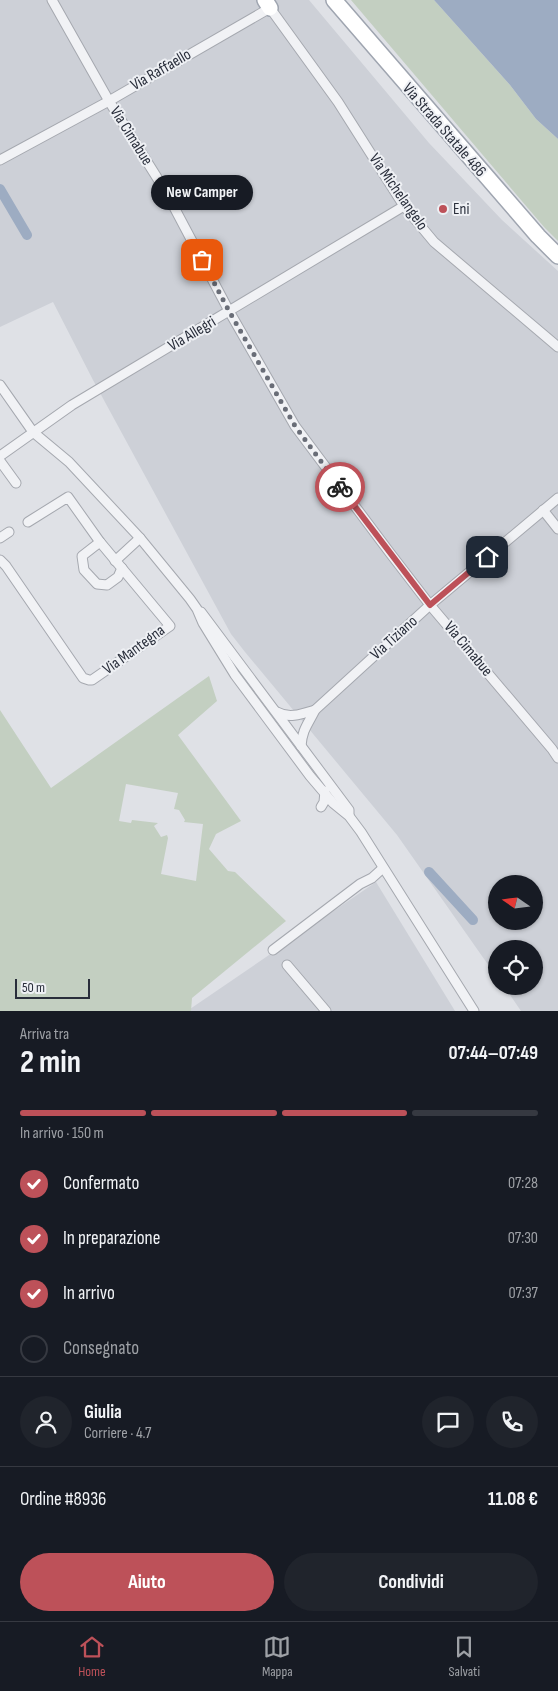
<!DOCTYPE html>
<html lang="it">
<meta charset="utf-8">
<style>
:root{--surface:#171b24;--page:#20242c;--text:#f1f3f6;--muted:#9ea1a6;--line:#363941;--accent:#bd5159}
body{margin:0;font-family:"Sofia Sans Condensed",sans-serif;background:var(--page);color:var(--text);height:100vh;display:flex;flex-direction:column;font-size:19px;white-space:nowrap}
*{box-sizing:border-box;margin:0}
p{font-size:16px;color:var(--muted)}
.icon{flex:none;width:28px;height:28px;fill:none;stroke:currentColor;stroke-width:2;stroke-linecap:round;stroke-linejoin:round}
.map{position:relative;height:1011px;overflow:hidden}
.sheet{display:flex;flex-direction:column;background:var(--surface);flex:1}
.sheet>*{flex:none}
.needle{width:32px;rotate:284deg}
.controls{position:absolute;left:488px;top:875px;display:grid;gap:10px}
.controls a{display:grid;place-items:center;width:55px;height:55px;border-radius:50%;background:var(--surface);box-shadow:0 1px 4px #0004;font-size:25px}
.scale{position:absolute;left:15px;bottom:12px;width:75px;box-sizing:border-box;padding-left:5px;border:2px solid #292e3b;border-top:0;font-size:14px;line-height:18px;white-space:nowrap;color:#292e3b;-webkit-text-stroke:4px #eef0f4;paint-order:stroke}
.pin{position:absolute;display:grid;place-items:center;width:42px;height:42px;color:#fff;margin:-21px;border-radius:10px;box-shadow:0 2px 8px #0006}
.courier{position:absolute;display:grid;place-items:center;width:50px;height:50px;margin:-25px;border:4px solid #bd5159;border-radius:50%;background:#fff;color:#222;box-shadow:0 1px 6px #0007}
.bubble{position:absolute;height:35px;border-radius:18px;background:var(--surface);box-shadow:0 1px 4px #0004;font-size:16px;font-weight:700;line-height:35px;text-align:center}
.headline em{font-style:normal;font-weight:700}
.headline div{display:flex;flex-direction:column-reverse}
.headline{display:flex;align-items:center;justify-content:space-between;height:85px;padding:0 20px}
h1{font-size:32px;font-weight:700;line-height:38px}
.bar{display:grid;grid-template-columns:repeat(4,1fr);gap:8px 5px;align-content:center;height:60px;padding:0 20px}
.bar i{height:6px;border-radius:4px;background:var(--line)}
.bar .current{background:var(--accent)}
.bar p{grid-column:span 4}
.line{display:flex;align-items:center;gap:12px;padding:0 20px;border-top:1px solid var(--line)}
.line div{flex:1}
.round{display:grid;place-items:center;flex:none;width:52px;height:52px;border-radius:26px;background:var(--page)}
ol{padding:0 20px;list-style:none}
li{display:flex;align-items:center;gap:15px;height:55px}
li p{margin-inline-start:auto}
li .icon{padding:5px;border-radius:50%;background:var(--accent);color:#fff;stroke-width:4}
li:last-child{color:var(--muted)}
li i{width:28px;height:28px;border:2px solid var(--line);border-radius:50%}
.cta{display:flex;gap:10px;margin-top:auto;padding:10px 20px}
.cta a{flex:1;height:58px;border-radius:30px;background:var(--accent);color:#fff;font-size:20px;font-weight:700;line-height:58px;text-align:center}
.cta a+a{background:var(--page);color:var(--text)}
.dock{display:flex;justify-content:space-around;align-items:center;height:70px;border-top:1px solid var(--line);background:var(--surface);font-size:14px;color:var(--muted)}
.dock a{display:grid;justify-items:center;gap:2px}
.dock .current{color:var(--accent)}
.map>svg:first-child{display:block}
.built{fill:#cdd0d7;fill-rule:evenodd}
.green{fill:#c3cfc1;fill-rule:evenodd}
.water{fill:#9dacc2}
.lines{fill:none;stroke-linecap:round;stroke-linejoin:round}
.canal{stroke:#9dacc2;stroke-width:10}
.street-casing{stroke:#a5a8af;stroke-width:11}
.primary-casing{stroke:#9fa5b0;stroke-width:18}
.street{stroke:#f1f2f5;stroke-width:9}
.primary{stroke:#fff;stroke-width:15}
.done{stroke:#696d77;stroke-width:5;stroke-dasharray:0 9}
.route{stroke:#bd5159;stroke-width:6}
.poi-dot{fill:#bd5159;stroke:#eef0f4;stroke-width:2}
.labels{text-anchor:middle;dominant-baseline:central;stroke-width:4;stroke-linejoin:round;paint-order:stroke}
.street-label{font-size:16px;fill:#292e3b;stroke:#eef0f4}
.poi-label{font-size:16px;fill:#292e3b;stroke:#eef0f4;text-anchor:start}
</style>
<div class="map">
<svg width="558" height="1011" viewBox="0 0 558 1011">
<rect width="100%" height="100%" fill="#dfe1e6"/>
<!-- built -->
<g class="built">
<path d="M 0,0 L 309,0 L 429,143 L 502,220 L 558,271 L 558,1011 L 521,1011 L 504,986 L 534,986 L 534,949 L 496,949 L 496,976 L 397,835 L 245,652 L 231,634 L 93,380 L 53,302 L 0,327 ZM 496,884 L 534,884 L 534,921 L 496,921 Z"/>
<path d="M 376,882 L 455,1011 L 191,1011 L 190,1009 Z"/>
</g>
<!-- green -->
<g class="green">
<path d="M 351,0 L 434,0 L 510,85 L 536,119 L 558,139 L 558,241 L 544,227 Z"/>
<path d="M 209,676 L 217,701 L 178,735 L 241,821 L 216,834 L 209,849 L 228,871 L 235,872 L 286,921 L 192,998 L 191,1011 L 0,1011 L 0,710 L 51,788 ZM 126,784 L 178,793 L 174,809 L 179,810 L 185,820 L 184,822 L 203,824 L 196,881 L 161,874 L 168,838 L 167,835 L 161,837 L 154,826 L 158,823 L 132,820 L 131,823 L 119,821 Z"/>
</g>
<!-- water -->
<path class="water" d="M 434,0 L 558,0 L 558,139 L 536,119 L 510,85 Z"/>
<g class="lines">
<!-- canal -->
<g class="canal">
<path d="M 0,189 L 27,235"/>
<path d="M 429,872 L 473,920"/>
</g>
<defs>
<g id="street">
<path d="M 52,0 L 109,101 L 166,192 L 229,311 L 295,426 L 390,553 L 430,605 L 552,749 L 558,758"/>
<path d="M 0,160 L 109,101 L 270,8 L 338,102 L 404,206 L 434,242 L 558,347"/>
<path d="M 0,385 L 33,432 L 69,462 L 140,538 L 190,599 L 197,609 L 203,623 L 235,675 L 310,776 L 333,803 L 349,816 L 361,832 L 474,1011"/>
<path d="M 0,456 L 72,405 L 404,206"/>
<path d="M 0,461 L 16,483"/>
<path d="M 543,510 L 558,529"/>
<path d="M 0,538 L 9,532"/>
<path d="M 100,542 L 82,556 L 84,570 L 97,584 L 107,585 L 118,577 L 122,568"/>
<path d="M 0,560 L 6,566 L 83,678 L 89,680 L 92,680 L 170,626 L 100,542 L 68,497 L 28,522"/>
<path d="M 115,561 L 140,538"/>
<path d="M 201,612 L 349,810 L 349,815"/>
<path d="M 277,712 C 289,719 302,714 315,710"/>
<path d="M 301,746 C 302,730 308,724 315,710 L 430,605 L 558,498"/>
<path d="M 321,807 L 324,802 L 325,791"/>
<path d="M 273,950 L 360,884 L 372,878 L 383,868"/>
<path d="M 287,965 L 326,1011"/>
</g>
<g id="primary">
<path d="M 265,0 L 270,8"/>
<path d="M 334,0 L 538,236 L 558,256"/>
</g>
</defs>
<!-- street casing -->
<use href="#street" class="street-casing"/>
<!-- primary casing -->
<use href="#primary" class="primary-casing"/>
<!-- street -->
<use href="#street" class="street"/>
<!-- primary -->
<use href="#primary" class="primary"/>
</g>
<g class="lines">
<!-- done -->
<path class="done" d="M 202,260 L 229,311 L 295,426 L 340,487"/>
<!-- route -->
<path class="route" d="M 340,487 L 430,605 L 487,557"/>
</g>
<!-- markers -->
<circle class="poi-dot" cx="443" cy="209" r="5"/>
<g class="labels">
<!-- street labels -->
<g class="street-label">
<text transform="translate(161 70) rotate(-30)">Via Raffaello</text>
<text transform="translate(444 130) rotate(49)">Via Strada Statale 486</text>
<text transform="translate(131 136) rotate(58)">Via Cimabue</text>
<text transform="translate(398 192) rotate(55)">Via Michelangelo</text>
<text transform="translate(192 334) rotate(-31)">Via Allegri</text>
<text transform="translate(394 638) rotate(-42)">Via Tiziano</text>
<text transform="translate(468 649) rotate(50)">Via Cimabue</text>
<text transform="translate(134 650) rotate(-36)">Via Mantegna</text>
</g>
<!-- poi labels -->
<g class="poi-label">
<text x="453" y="209">Eni</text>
</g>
</g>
</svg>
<div class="controls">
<a><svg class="needle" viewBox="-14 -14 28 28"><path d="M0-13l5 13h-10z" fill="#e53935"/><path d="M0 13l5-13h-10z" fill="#9ea1a6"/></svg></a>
<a><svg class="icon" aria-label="locate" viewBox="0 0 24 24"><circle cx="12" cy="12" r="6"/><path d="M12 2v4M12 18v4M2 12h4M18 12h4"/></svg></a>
</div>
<div class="scale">50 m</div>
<div class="pin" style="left:202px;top:260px;background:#ea580c"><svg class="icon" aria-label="bag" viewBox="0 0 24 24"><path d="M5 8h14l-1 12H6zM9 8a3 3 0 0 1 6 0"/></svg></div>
<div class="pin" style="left:487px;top:557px;background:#1f2937"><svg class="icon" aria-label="home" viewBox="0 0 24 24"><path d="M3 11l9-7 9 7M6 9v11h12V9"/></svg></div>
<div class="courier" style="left:340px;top:487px"><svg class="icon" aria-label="bike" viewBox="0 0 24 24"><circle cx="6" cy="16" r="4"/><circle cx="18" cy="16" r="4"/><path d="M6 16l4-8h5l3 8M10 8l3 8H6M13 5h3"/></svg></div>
<div class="bubble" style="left:151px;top:175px;width:102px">New Camper</div>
</div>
<section class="sheet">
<div class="headline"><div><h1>2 min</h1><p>Arriva tra</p></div><em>07:44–07:49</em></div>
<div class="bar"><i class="current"></i><i class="current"></i><i class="current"></i><i></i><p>In arrivo · 150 m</p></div>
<ol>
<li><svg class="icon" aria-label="check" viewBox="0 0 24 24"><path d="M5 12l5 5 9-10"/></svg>Confermato<p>07:28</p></li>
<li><svg class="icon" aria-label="check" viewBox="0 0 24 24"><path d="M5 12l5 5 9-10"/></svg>In preparazione<p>07:30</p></li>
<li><svg class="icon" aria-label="check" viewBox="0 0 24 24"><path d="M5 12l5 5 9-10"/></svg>In arrivo<p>07:37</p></li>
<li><i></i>Consegnato</li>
</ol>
<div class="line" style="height:90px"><a class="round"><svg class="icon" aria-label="person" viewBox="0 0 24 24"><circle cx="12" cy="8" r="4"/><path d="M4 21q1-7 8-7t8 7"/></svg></a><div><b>Giulia</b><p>Corriere · 4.7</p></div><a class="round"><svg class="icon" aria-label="chat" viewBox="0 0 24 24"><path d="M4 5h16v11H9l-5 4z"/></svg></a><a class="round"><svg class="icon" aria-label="phone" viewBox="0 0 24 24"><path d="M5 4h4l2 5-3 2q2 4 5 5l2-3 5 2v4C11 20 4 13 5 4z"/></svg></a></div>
<div class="line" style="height:65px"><div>Ordine #8936</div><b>11.08 €</b></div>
<div class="cta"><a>Aiuto</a><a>Condividi</a></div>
</section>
<nav class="dock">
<a class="current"><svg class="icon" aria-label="home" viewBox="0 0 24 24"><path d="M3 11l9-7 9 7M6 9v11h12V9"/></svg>Home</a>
<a><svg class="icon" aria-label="map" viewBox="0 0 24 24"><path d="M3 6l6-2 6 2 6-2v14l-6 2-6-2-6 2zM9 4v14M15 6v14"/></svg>Mappa</a>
<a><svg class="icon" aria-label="saved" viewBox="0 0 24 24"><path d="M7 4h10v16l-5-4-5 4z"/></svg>Salvati</a>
</nav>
